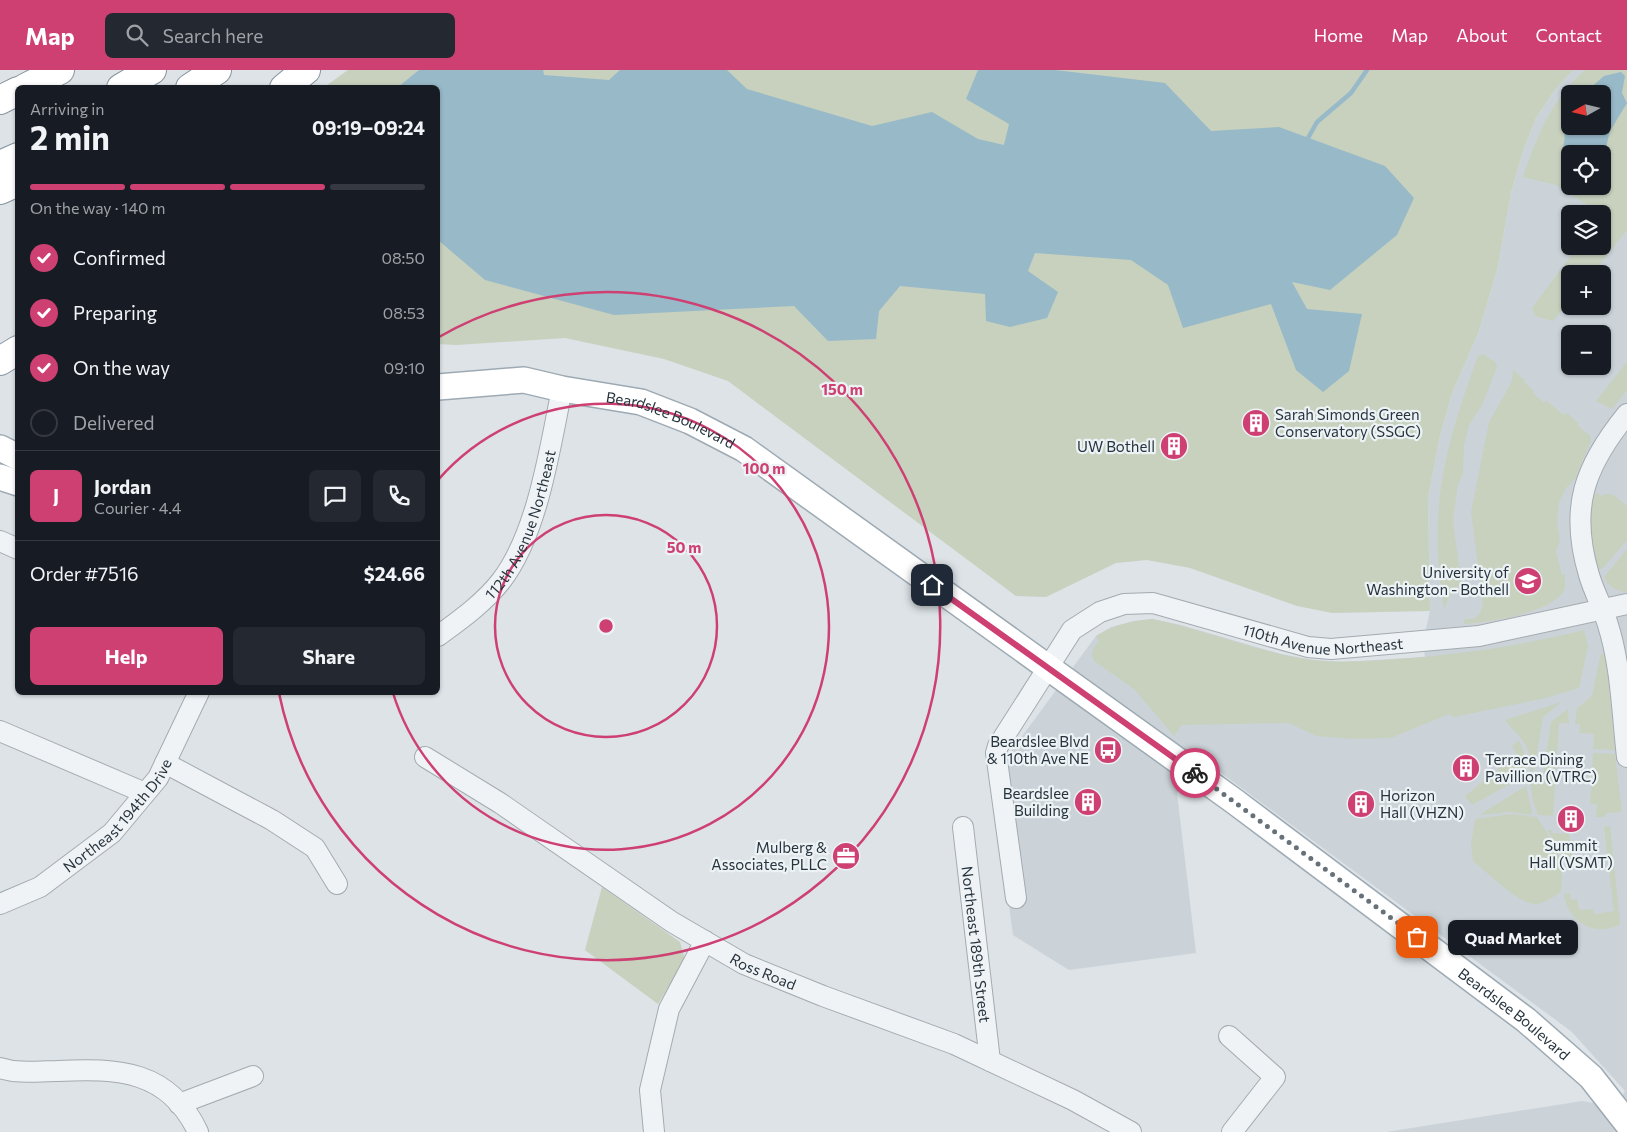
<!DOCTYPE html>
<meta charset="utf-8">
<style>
:root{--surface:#171b24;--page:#242831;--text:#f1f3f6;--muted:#9ea1a6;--line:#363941;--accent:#ce4072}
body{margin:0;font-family:Commissioner,sans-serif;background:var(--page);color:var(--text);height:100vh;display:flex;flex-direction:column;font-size:19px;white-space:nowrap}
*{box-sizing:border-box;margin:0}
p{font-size:16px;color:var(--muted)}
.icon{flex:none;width:28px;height:28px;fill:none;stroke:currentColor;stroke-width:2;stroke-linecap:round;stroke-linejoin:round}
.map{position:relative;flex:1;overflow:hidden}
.sheet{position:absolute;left:15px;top:15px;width:425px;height:610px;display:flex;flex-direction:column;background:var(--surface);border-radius:8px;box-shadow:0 1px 4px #0004}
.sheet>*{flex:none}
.needle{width:32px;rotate:262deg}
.controls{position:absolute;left:1561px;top:15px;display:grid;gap:10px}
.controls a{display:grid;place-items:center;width:50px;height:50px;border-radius:8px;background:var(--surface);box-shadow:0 1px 4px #0004;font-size:25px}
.pin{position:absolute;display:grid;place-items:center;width:42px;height:42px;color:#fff;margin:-21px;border-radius:10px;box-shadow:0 2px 8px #0006}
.courier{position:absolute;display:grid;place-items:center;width:50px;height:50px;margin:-25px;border:4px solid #ce4072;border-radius:50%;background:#fff;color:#222;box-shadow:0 1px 6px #0007}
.bubble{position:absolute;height:35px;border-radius:8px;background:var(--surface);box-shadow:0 1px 4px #0004;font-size:16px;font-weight:700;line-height:35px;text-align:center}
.head em{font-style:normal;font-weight:700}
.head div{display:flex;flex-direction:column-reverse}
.head{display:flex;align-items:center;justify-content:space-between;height:85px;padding:0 15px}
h1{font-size:32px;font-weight:700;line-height:38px}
.bar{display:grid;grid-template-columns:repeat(4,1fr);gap:8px 5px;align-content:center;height:60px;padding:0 15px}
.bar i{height:6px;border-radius:4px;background:var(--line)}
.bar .active{background:var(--accent)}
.bar p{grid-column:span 4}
.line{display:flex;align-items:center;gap:12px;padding:0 15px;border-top:1px solid var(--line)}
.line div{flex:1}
.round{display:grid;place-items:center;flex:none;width:52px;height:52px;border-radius:8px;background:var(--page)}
ol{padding:0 15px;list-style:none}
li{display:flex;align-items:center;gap:15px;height:55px}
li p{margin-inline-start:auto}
li .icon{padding:5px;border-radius:50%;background:var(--accent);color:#fff;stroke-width:4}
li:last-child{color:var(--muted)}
li i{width:28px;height:28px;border:2px solid var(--line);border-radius:50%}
.action{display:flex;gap:10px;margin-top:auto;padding:10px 15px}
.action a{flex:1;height:58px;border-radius:8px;background:var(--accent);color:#fff;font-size:20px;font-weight:700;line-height:58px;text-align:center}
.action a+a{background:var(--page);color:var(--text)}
header{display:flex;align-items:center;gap:30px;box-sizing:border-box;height:70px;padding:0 25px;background:var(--accent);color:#fff}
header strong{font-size:24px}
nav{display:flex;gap:28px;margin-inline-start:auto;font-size:18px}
.search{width:350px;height:45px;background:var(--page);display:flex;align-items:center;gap:12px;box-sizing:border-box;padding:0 18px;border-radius:8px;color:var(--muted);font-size:19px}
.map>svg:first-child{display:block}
.built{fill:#cbd3d9;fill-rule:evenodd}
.green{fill:#c7d1be;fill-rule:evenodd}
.water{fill:#98b9c8}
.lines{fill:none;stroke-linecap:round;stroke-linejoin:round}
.stream{stroke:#98b9c8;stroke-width:4.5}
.minor-casing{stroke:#a3abb1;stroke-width:22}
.major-casing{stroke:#9daab3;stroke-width:28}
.highway-casing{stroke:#85949e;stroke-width:30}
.minor{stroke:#f0f3f6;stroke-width:20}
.major{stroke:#fff;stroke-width:25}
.highway{stroke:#fff;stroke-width:28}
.done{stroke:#677179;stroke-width:5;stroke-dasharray:0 9}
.route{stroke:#ce4072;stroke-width:6}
.ring{fill:none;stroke:#ce4072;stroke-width:2.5}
.labels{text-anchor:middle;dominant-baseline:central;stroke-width:4.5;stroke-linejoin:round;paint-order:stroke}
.poi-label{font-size:15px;fill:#27343e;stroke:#edf2f5;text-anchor:end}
.street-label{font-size:15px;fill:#27343e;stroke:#edf2f5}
.centre{fill:#ce4072;stroke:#edf2f5;stroke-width:2.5}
.ring-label{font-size:15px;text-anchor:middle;font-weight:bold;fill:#ce4072;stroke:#edf2f5;stroke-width:4.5;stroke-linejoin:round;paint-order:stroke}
</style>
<header>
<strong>Map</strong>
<div class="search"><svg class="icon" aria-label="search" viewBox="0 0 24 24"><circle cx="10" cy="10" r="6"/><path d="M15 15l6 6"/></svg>Search here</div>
<nav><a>Home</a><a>Map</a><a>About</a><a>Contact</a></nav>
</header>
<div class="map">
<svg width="1627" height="1062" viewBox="0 0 1627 1062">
<rect width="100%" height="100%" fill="#dde3e7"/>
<!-- built -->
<path class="built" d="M 1573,0 L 1627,0 L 1627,1062 L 1386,1062 L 1582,1031 L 1616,1037 L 1625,1021 L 1572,962 L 1201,688 L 1177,723 L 1196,883 L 1069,900 L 1013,865 L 989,686 L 1009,684 L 1096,566 L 1111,557 L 1134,551 L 1152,549 L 1181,555 L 1281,584 L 1314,590 L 1343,592 L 1425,587 L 1423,572 L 1430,541 L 1428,428 L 1439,370 L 1452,323 L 1479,261 L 1497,200 L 1511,123 L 1523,81 L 1536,48 L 1554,21 ZM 1570,24 L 1602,24 L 1602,56 L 1570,56 ZM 1570,84 L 1602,84 L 1602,116 L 1570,116 ZM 1570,144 L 1602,144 L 1602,176 L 1570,176 ZM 1570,204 L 1602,204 L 1602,236 L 1570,236 ZM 1570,264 L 1602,264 L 1602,296 L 1570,296 Z"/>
<!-- green -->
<g class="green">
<path d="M 348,0 L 1573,0 L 1554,21 L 1536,48 L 1523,81 L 1511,123 L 1497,200 L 1479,261 L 1452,323 L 1439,370 L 1428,428 L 1430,541 L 1332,543 L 1297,536 L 1190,498 L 1147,490 L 1116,493 L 1046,527 L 1016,526 L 728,311 L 664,289 L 565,268 L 456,275 L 438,274 L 438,18 L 323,18 Z"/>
<path d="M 1585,0 L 1627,0 L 1627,160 L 1592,204 L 1570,204 L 1570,230 L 1553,251 L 1535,246 L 1532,238 L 1578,176 L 1602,176 L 1602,144 L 1595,144 L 1595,140 L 1556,115 L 1523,107 C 1537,66 1552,29 1585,0 ZM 1570,24 L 1602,24 L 1602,56 L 1570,56 ZM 1570,84 L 1602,84 L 1602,116 L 1570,116 Z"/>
<path d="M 1483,284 L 1495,292 L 1497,297 L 1482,335 L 1469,355 L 1464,375 L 1463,404 L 1458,414 L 1453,450 L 1461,513 L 1449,527 L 1444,539 C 1427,441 1445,376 1478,286 Z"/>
<path d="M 1627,292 L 1627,320 L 1612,339 L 1596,331 Z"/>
<path d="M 1513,300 L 1525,310 L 1524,312 L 1534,321 L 1533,323 L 1544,333 L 1546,330 L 1564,345 L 1567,343 L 1578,353 L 1579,357 L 1590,365 L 1591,371 L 1575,409 L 1566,418 L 1559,433 L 1557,452 L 1560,470 L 1556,481 L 1562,505 L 1565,504 L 1565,519 C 1552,544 1489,552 1463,554 L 1465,549 L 1473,549 L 1480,544 L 1483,533 L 1471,442 L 1489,352 L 1512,311 Z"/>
<path d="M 1597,422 L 1600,426 C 1612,420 1618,429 1627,436 L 1627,470 L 1603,498 L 1598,500 C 1594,481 1581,437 1597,422 Z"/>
<path d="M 1627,479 L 1627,522 C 1617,522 1608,516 1604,507 Z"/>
<path d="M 1152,549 C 1207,560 1259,583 1314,590 C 1342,593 1369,591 1397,589 C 1463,584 1520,576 1584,560 L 1588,576 L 1579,618 L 1546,628 L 1454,647 L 1449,644 L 1391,668 L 1357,669 L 1316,666 L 1289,653 L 1182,655 L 1174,666 L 1134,619 L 1094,591 C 1090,583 1093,578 1099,571 L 1096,566 C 1114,555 1131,551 1152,549 Z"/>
<path d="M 1601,583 L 1606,586 L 1615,680 L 1593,679 L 1594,664 L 1579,663 L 1580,654 L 1575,654 L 1577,638 L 1592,626 Z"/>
<path d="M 1562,632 L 1543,647 L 1534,700 L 1530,702 C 1532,673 1520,669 1505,650 Z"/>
<path d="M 1568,639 L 1569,653 L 1559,653 L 1553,746 L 1538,745 L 1533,731 L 1530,713 L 1543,706 L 1551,652 Z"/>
<path d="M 1519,670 L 1526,689 L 1526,705 L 1472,735 L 1465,726 L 1517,684 L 1512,676 Z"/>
<path d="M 1593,683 L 1615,684 L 1622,742 L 1606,743 L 1605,747 L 1596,747 L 1597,734 L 1590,734 Z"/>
<path d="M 1526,716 L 1532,741 L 1531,745 L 1510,742 L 1479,745 Z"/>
<path d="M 1512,744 L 1537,747 C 1556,778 1565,783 1561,821 C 1554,827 1547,832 1537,834 C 1520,836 1487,802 1473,791 L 1471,775 L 1475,749 Z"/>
<path d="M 1610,756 L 1620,853 L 1619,855 C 1594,868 1567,850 1564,824 L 1570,823 L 1571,830 L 1577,829 L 1579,840 L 1593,839 L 1594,844 L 1614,841 L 1604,757 Z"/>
<path d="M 1547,760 L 1552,760 L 1552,763 L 1569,764 L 1572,786 L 1563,787 L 1558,775 Z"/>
<path d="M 602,817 L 680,872 L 685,890 L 658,934 L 585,880 Z"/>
</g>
<!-- water -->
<g class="water">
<path d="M 419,0 L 543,0 L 544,5 L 609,10 L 620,0 L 727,0 L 747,19 L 872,56 L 932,42 L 978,69 L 1004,75 L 1009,54 L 966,29 L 978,0 L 1055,0 L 1165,13 L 1211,61 L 1279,57 L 1385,96 L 1414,128 L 1397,165 L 1330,220 L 1292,212 L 1307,239 L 1362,244 L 1349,301 L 1323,322 L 1296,300 L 1271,234 L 1183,258 L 1168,215 L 1131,190 L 1035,183 L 1028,201 L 1058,222 L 1047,248 L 1010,257 L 986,251 L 985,224 L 900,216 L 879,241 L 876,269 L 828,271 L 794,236 L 614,245 L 485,210 L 438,170 L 438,18 L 398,17 Z"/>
<path d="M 1621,2 L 1625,6 L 1622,23 L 1627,33 L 1610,61 L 1604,86 L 1603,87 L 1602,84 L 1583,84 L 1577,80 L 1565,84 L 1562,79 C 1568,67 1560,54 1570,42 L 1570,56 L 1602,56 L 1602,24 L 1583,24 L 1604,6 Z"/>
</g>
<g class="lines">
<!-- stream -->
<path class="stream" d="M 1308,68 L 1317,52 L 1351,23 L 1367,0"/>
<defs>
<g id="minor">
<path d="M 1627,344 C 1584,397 1569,438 1589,505 C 1594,522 1603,538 1608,555 C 1621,596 1622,643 1627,687"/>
<path d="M 0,471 L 18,479"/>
<path id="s1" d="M 438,566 C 460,550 484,533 501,511 C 538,463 550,377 562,319"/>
<path d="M 0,661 L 145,723"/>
<path id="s2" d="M 425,687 L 500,733 L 672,852 L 744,894 L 823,926 L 954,974 L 1073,1030 L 1131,1062"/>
<path d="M 165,693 L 272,750 L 315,778 L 337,814"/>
<path id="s3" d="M 963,757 L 990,991"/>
<path id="s4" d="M 1016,828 L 996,683 L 998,676 L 1072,560 L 1100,542 L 1124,534 L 1153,533 L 1308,577 L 1331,579 L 1479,566 L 1627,534"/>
<path id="s5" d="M 0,834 L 40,817 L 112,763 L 158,708 L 199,622"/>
<path d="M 1229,966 L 1275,1007 L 1232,1062"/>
<path d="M 0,998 C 19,1004 37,1001 57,1001 C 118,998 169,1000 198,1062"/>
<path d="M 179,1034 L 253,1006"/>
<path d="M 654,1062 L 650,1020 L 669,939 L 705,871"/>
</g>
<g id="major">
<path id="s6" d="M 438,317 L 524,310 L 562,319 L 641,332 L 690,351 L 744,379 L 1234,731 L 1526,950 L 1591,1007 L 1627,1053"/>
<path d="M 0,378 L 18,387"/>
<path d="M 0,407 L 18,413"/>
</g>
<g id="highway">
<path d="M 25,18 L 60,0"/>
<path d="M 121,18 L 152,0"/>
<path d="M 190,18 L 217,0"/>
<path d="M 284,18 L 306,0"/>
<path d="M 0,30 L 18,21"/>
<path d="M 0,95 L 18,87"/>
<path d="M 0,120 L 18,112"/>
<path d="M 0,291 L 18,280"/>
</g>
</defs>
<!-- minor casing -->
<use href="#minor" class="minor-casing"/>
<!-- major casing -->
<use href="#major" class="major-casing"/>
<!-- highway casing -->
<use href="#highway" class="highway-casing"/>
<!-- minor -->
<use href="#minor" class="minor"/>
<!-- major -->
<use href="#major" class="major"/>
<!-- highway -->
<use href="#highway" class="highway"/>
</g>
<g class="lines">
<!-- done -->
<path class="done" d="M 1195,703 L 1417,867"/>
<!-- route -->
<path class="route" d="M 932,515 L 1195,703"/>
</g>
<!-- distance rings -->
<g class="ring">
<circle cx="606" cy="556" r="111"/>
<path d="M438 410A223 223 0 1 1 393 623"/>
<path d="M439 267A334 334 0 1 1 279 623"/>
</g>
<!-- icons -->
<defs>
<symbol id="building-disc" viewBox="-11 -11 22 22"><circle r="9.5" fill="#ce4072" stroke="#edf2f5"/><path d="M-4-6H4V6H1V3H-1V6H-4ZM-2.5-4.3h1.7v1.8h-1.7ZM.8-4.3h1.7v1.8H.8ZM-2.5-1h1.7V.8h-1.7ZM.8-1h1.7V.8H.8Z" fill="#fff"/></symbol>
<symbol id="university-disc" viewBox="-11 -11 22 22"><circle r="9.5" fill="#ce4072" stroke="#edf2f5"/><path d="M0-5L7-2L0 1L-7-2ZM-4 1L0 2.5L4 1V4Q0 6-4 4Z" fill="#fff"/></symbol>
<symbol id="bus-disc" viewBox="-11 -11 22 22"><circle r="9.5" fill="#ce4072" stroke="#edf2f5"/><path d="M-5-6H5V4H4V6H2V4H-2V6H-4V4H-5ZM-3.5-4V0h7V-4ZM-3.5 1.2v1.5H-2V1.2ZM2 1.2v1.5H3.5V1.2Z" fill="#fff"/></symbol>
<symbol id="office-disc" viewBox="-11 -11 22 22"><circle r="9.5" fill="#ce4072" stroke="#edf2f5"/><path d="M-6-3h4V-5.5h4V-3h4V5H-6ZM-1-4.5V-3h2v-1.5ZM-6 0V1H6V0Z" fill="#fff"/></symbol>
</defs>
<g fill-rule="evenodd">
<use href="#building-disc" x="1240" y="337" width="32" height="32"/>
<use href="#building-disc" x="1158" y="360" width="32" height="32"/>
<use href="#university-disc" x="1512" y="495" width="32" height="32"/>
<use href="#bus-disc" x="1092" y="664" width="32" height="32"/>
<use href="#building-disc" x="1450" y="682" width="32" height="32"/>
<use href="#building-disc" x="1072" y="716" width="32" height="32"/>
<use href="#building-disc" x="1345" y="718" width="32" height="32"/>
<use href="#building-disc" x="1555" y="733" width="32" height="32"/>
<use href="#office-disc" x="830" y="770" width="32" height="32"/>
</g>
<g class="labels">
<!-- poi labels -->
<g class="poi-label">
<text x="1275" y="344" text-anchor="start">Sarah Simonds Green<tspan x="1275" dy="17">Conservatory (SSGC)</tspan></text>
<text x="1155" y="376">UW Bothell</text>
<text x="1509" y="502">University of<tspan x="1509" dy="17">Washington - Bothell</tspan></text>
<text x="1089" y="671">Beardslee Blvd<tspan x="1089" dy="17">&amp; 110th Ave NE</tspan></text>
<text x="1485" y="689" text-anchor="start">Terrace Dining<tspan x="1485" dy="17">Pavillion (VTRC)</tspan></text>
<text x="1069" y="723">Beardslee<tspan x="1069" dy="17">Building</tspan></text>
<text x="1380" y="725" text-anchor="start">Horizon<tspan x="1380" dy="17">Hall (VHZN)</tspan></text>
<text x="1571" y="775" text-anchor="middle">Summit<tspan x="1571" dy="17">Hall (VSMT)</tspan></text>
<text x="827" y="777">Mulberg &amp;<tspan x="827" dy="17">Associates, PLLC</tspan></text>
</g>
<!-- street labels -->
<g class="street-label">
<text stroke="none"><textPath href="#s6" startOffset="239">Beardslee Boulevard</textPath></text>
<text stroke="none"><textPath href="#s1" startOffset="144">112th Avenue Northeast</textPath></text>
<text stroke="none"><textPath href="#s4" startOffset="554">110th Avenue Northeast</textPath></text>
<text stroke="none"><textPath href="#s5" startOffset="150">Northeast 194th Drive</textPath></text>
<text stroke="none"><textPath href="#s3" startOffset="118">Northeast 189th Street</textPath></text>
<text stroke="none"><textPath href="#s2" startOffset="401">Ross Road</textPath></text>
<text stroke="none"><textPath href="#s6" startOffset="1274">Beardslee Boulevard</textPath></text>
</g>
</g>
<circle cx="606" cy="556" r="8" class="centre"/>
<g class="ring-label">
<text x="842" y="325">150 m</text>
<text x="764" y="404">100 m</text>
<text x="684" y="483">50 m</text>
</g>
</svg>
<div class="controls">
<a><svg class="needle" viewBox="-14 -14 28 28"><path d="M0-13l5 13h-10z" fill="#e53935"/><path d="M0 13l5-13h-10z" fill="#9ea1a6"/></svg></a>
<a><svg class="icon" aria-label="locate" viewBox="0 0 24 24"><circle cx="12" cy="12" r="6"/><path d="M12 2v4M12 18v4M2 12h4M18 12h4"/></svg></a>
<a><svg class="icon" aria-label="layers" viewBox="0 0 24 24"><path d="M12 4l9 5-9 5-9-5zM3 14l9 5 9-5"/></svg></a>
<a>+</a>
<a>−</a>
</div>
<div class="pin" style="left:1417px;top:867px;background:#ea580c"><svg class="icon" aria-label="bag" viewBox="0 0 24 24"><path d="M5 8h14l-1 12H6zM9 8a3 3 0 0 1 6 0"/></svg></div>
<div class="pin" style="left:932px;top:515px;background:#1f2937"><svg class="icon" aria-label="home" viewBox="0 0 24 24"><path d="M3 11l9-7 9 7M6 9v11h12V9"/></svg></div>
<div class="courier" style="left:1195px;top:703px"><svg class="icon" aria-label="bike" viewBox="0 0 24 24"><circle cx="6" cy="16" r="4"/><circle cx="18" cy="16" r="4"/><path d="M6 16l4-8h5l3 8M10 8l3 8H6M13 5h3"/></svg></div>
<div class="bubble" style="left:1448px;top:850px;width:130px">Quad Market</div>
<section class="sheet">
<div class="head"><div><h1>2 min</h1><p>Arriving in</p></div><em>09:19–09:24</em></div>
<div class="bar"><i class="active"></i><i class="active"></i><i class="active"></i><i></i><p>On the way · 140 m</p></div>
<ol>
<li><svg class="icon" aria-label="check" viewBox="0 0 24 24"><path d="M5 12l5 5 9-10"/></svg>Confirmed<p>08:50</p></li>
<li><svg class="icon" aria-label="check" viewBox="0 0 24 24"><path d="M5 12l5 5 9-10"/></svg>Preparing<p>08:53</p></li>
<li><svg class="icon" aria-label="check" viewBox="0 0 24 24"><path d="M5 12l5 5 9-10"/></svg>On the way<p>09:10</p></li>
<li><i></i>Delivered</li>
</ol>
<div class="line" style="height:90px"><b class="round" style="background:var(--accent);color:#fff">J</b><div><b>Jordan</b><p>Courier · 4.4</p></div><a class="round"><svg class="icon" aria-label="chat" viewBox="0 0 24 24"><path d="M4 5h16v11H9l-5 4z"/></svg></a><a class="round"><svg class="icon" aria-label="phone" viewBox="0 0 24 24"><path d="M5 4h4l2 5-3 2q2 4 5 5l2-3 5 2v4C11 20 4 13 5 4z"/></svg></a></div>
<div class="line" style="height:65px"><div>Order #7516</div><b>$24.66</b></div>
<div class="action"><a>Help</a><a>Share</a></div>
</section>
</div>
